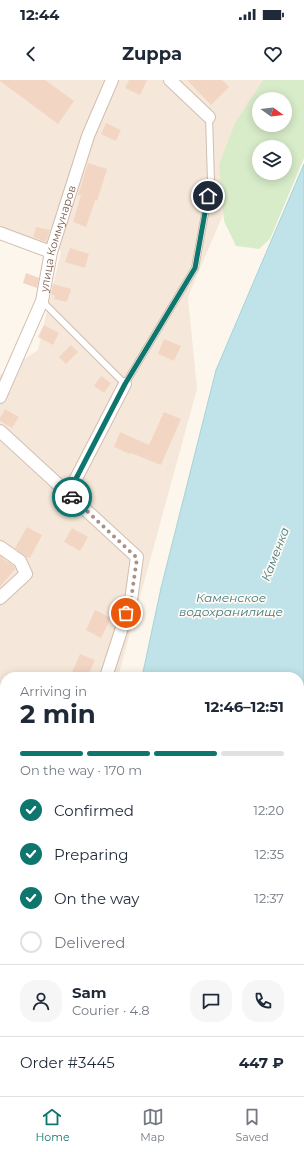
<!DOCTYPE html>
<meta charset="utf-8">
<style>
:root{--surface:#fff;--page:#f6f6f7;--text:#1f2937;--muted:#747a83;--line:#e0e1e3;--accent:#0f766e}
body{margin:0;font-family:Montserrat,sans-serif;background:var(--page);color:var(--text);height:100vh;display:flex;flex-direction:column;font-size:15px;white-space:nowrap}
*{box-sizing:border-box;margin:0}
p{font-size:13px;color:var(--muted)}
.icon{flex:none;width:22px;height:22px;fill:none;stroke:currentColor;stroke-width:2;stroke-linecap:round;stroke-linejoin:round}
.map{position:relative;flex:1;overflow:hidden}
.drawer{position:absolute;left:0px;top:592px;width:304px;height:424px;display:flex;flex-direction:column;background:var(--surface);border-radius:16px 16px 0 0;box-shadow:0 2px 10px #0003}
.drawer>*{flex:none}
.needle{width:26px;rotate:105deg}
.controls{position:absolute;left:252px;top:12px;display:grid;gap:8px}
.controls a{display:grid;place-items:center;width:40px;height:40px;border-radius:50%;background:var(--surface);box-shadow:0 2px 10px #0003;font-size:20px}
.pin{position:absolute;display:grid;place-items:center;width:34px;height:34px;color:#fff;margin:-17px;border:2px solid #fff;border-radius:50%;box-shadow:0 1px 4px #0007}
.courier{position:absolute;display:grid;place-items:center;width:40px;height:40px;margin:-20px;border:3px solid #0f766e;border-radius:50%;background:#fff;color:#222;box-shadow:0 1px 5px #0007}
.headline em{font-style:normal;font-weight:700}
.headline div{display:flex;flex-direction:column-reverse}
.headline{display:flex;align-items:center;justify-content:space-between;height:68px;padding:0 20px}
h1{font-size:26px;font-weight:700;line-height:30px}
.bar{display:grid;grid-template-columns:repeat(4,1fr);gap:6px 4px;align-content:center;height:48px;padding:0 20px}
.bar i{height:5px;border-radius:3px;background:var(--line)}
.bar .active{background:var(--accent)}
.bar p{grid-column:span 4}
.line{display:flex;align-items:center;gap:10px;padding:0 20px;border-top:1px solid var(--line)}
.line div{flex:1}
.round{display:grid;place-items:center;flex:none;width:42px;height:42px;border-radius:16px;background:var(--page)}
ol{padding:0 20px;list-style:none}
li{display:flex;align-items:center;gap:12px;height:44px}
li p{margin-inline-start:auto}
li .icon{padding:4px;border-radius:50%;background:var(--accent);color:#fff;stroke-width:4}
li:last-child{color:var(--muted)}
li i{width:22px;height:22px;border:2px solid var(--line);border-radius:50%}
.status{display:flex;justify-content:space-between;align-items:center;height:28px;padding:0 20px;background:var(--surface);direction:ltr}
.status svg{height:11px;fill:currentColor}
header{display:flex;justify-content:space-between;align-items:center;height:52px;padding:0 20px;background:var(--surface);font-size:18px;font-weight:700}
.menu{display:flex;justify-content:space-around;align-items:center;height:56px;border-top:1px solid var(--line);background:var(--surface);font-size:11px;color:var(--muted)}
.menu a{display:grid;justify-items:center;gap:2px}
.menu .active{color:var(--accent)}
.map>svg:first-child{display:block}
.residential{fill:#f5e8da}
.industrial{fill:#efe9e4}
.green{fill:#d8ecc9;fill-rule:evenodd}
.water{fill:#bfe3e8;stroke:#a5d3da}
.building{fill:#f3d5c3}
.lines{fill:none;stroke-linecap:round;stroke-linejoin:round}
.service-casing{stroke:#d1beb0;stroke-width:8}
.minor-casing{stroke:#d1beb0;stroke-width:14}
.secondary-casing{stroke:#d6c0b0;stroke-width:19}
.service{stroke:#fff;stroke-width:6}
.minor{stroke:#fff;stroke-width:12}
.secondary{stroke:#fff;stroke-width:17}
.done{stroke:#a89285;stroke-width:4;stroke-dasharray:0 7.2}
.route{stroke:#0f766e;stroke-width:5}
.labels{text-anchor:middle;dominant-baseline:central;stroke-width:3.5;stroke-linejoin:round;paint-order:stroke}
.street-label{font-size:11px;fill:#7a5c4d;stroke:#fffaf3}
.water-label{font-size:12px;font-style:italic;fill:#437c86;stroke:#fffaf3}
</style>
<div class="status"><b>12:44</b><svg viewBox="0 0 49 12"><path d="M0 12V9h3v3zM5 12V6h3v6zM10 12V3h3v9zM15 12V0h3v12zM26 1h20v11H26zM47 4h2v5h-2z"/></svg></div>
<header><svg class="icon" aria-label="back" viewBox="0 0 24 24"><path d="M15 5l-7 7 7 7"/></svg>Zuppa<svg class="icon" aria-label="heart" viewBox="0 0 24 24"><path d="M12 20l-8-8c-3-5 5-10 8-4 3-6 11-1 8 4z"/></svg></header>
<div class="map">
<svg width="304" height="1016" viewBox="0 0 304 1016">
<rect width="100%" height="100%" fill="#fdf6ec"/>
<!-- residential -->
<path class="residential" d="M 0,0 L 280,0 L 259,19 L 259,45 L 261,45 L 188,217 L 197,309 L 118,597 L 5,597 L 5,779 L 0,776 L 0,295 L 38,270 L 61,171 L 0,148 Z"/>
<!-- industrial -->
<path class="industrial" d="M 127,1011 L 142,1011 L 157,1016 L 118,1016 Z"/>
<!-- green -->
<g class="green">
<path d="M 263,0 L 304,0 L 304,78 L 270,159 L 259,169 L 236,166 L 224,141 L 219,85 L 235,43 ZM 259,19 L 285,19 L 285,45 L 259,45 ZM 259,67 L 285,67 L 285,93 L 259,93 Z"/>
<path d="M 0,778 L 5,781 L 5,847 L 0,845 Z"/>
<path d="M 304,965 L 304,1008 L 299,1007 L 299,967 Z"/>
</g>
<!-- water -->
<g class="water">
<path d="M 304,84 L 304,837 L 299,846 L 299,597 L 142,597 L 161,508 L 216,290 Z"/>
<path d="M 24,1011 L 68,1011 L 69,1016 L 16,1016 Z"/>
</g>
<!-- building -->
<g class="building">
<path d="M 0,0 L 45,0 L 74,21 L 58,44 L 0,1 Z"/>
<path d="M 129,0 L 147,0 L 140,15 L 125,8 Z"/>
<path d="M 187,0 L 222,0 L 229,7 L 211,25 Z"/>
<path d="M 106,43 L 121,50 L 116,61 L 101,54 Z"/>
<path d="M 88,83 L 107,89 L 97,121 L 95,120 L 86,147 L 73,142 L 81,115 L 78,115 Z"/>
<path d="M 36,147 L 50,150 L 46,162 L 33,157 Z"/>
<path d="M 70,168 L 89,174 L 85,188 L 65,182 Z"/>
<path d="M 26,193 L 39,198 L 37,208 L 23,203 Z"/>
<path d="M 53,204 L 71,209 L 67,222 L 54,219 L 55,216 L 51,214 Z"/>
<path d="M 44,245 L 59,253 L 53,265 L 38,257 Z"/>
<path d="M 164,259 L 181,266 L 174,281 L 158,274 Z"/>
<path d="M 71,265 L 78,272 L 66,284 L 59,277 Z"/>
<path d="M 101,296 L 111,303 L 104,313 L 94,306 Z"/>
<path d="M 5,329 L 19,337 L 12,348 L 0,341 L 0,338 Z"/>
<path d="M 164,332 L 181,339 L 161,385 L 131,373 L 130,374 L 114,367 L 120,352 L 149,365 Z"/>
<path d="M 27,447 L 42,455 L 30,478 L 26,477 L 15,468 Z"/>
<path d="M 72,448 L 88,457 L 80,471 L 64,462 Z"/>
<path d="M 0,476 L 7,482 L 8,482 L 14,486 L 15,489 L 0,507 Z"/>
<path d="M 95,530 L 111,538 L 101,558 L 86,550 Z"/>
<path d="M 80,574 L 95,580 L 87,597 L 70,597 Z"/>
</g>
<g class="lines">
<defs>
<g id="service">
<path d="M 42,221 L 125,304 L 195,188 L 211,101 L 209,37"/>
<path d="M 0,803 L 5,806"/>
<path d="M 238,1016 L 239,1011"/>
</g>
<g id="minor">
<path d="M 170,0 L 209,37"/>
<path d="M 0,153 L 51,172"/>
<path id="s1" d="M 0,317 L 42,221 L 51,172 L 88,56 L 112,0"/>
<path d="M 0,351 L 137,477 L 131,520 L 106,597"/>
<path d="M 68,414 L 125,304"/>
<path d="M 0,467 L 20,481 L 26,494 L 0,518"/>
<path d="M 299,878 L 304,870"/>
<path d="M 299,951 L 304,946"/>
</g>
<g id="secondary">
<path d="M 0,907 L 5,909"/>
<path d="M 257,1011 L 277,1016"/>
</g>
</defs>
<!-- service casing -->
<use href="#service" class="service-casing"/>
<!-- minor casing -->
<use href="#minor" class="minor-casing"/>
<!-- secondary casing -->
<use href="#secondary" class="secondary-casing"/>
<!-- service -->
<use href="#service" class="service"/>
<!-- minor -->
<use href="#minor" class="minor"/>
<!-- secondary -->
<use href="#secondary" class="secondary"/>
</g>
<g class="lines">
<!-- done -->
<path class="done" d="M 72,417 L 137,478 L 131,520 L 126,533"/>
<!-- route -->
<path class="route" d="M 72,417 L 68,414 L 125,304 L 195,188 L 208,116"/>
</g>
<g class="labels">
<!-- street labels -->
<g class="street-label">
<text stroke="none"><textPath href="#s1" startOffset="169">улица Коммунаров</textPath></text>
</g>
<!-- water labels -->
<g class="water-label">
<text transform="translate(275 474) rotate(-69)">Каменка</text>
<text x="231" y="517">Каменское<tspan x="231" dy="14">водохранилище</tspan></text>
</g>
</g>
</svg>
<div class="controls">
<a><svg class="needle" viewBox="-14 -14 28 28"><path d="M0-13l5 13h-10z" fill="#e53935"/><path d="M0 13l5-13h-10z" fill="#747a83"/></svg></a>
<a><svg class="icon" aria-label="layers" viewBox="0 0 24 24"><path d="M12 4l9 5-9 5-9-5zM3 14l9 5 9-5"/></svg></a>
</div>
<div class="pin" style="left:126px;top:533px;background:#ea580c"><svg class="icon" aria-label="bag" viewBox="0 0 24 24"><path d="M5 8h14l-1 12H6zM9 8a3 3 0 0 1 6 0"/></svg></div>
<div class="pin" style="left:208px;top:116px;background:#1f2937"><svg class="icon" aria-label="home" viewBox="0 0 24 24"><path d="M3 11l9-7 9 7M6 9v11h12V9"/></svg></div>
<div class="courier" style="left:72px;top:417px"><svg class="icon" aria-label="car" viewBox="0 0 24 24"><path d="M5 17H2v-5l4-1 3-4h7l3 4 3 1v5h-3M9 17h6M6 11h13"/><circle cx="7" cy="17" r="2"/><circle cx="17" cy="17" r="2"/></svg></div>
<section class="drawer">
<div class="headline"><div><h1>2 min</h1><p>Arriving in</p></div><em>12:46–12:51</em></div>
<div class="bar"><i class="active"></i><i class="active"></i><i class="active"></i><i></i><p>On the way · 170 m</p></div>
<ol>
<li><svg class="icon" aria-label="check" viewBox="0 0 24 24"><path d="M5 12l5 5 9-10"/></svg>Confirmed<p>12:20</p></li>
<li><svg class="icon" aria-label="check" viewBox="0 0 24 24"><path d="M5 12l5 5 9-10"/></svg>Preparing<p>12:35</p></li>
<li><svg class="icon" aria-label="check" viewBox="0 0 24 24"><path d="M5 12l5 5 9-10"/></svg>On the way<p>12:37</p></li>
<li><i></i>Delivered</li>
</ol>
<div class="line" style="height:72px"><a class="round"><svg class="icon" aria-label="person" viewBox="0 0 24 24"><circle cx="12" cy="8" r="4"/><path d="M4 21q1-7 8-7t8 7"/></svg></a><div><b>Sam</b><p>Courier · 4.8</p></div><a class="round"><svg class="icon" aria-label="chat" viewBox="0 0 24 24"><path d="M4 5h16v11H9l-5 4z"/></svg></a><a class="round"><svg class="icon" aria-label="phone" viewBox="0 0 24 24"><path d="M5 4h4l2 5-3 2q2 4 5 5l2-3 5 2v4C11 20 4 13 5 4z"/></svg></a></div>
<div class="line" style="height:52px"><div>Order #3445</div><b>447 ₽</b></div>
</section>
</div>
<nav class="menu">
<a class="active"><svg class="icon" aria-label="home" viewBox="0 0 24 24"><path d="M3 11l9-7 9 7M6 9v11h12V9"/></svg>Home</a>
<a><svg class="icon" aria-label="map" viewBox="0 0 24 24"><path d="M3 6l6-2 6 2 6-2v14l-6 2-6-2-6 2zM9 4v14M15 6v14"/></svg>Map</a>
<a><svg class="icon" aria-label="saved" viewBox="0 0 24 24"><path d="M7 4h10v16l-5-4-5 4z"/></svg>Saved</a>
</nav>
